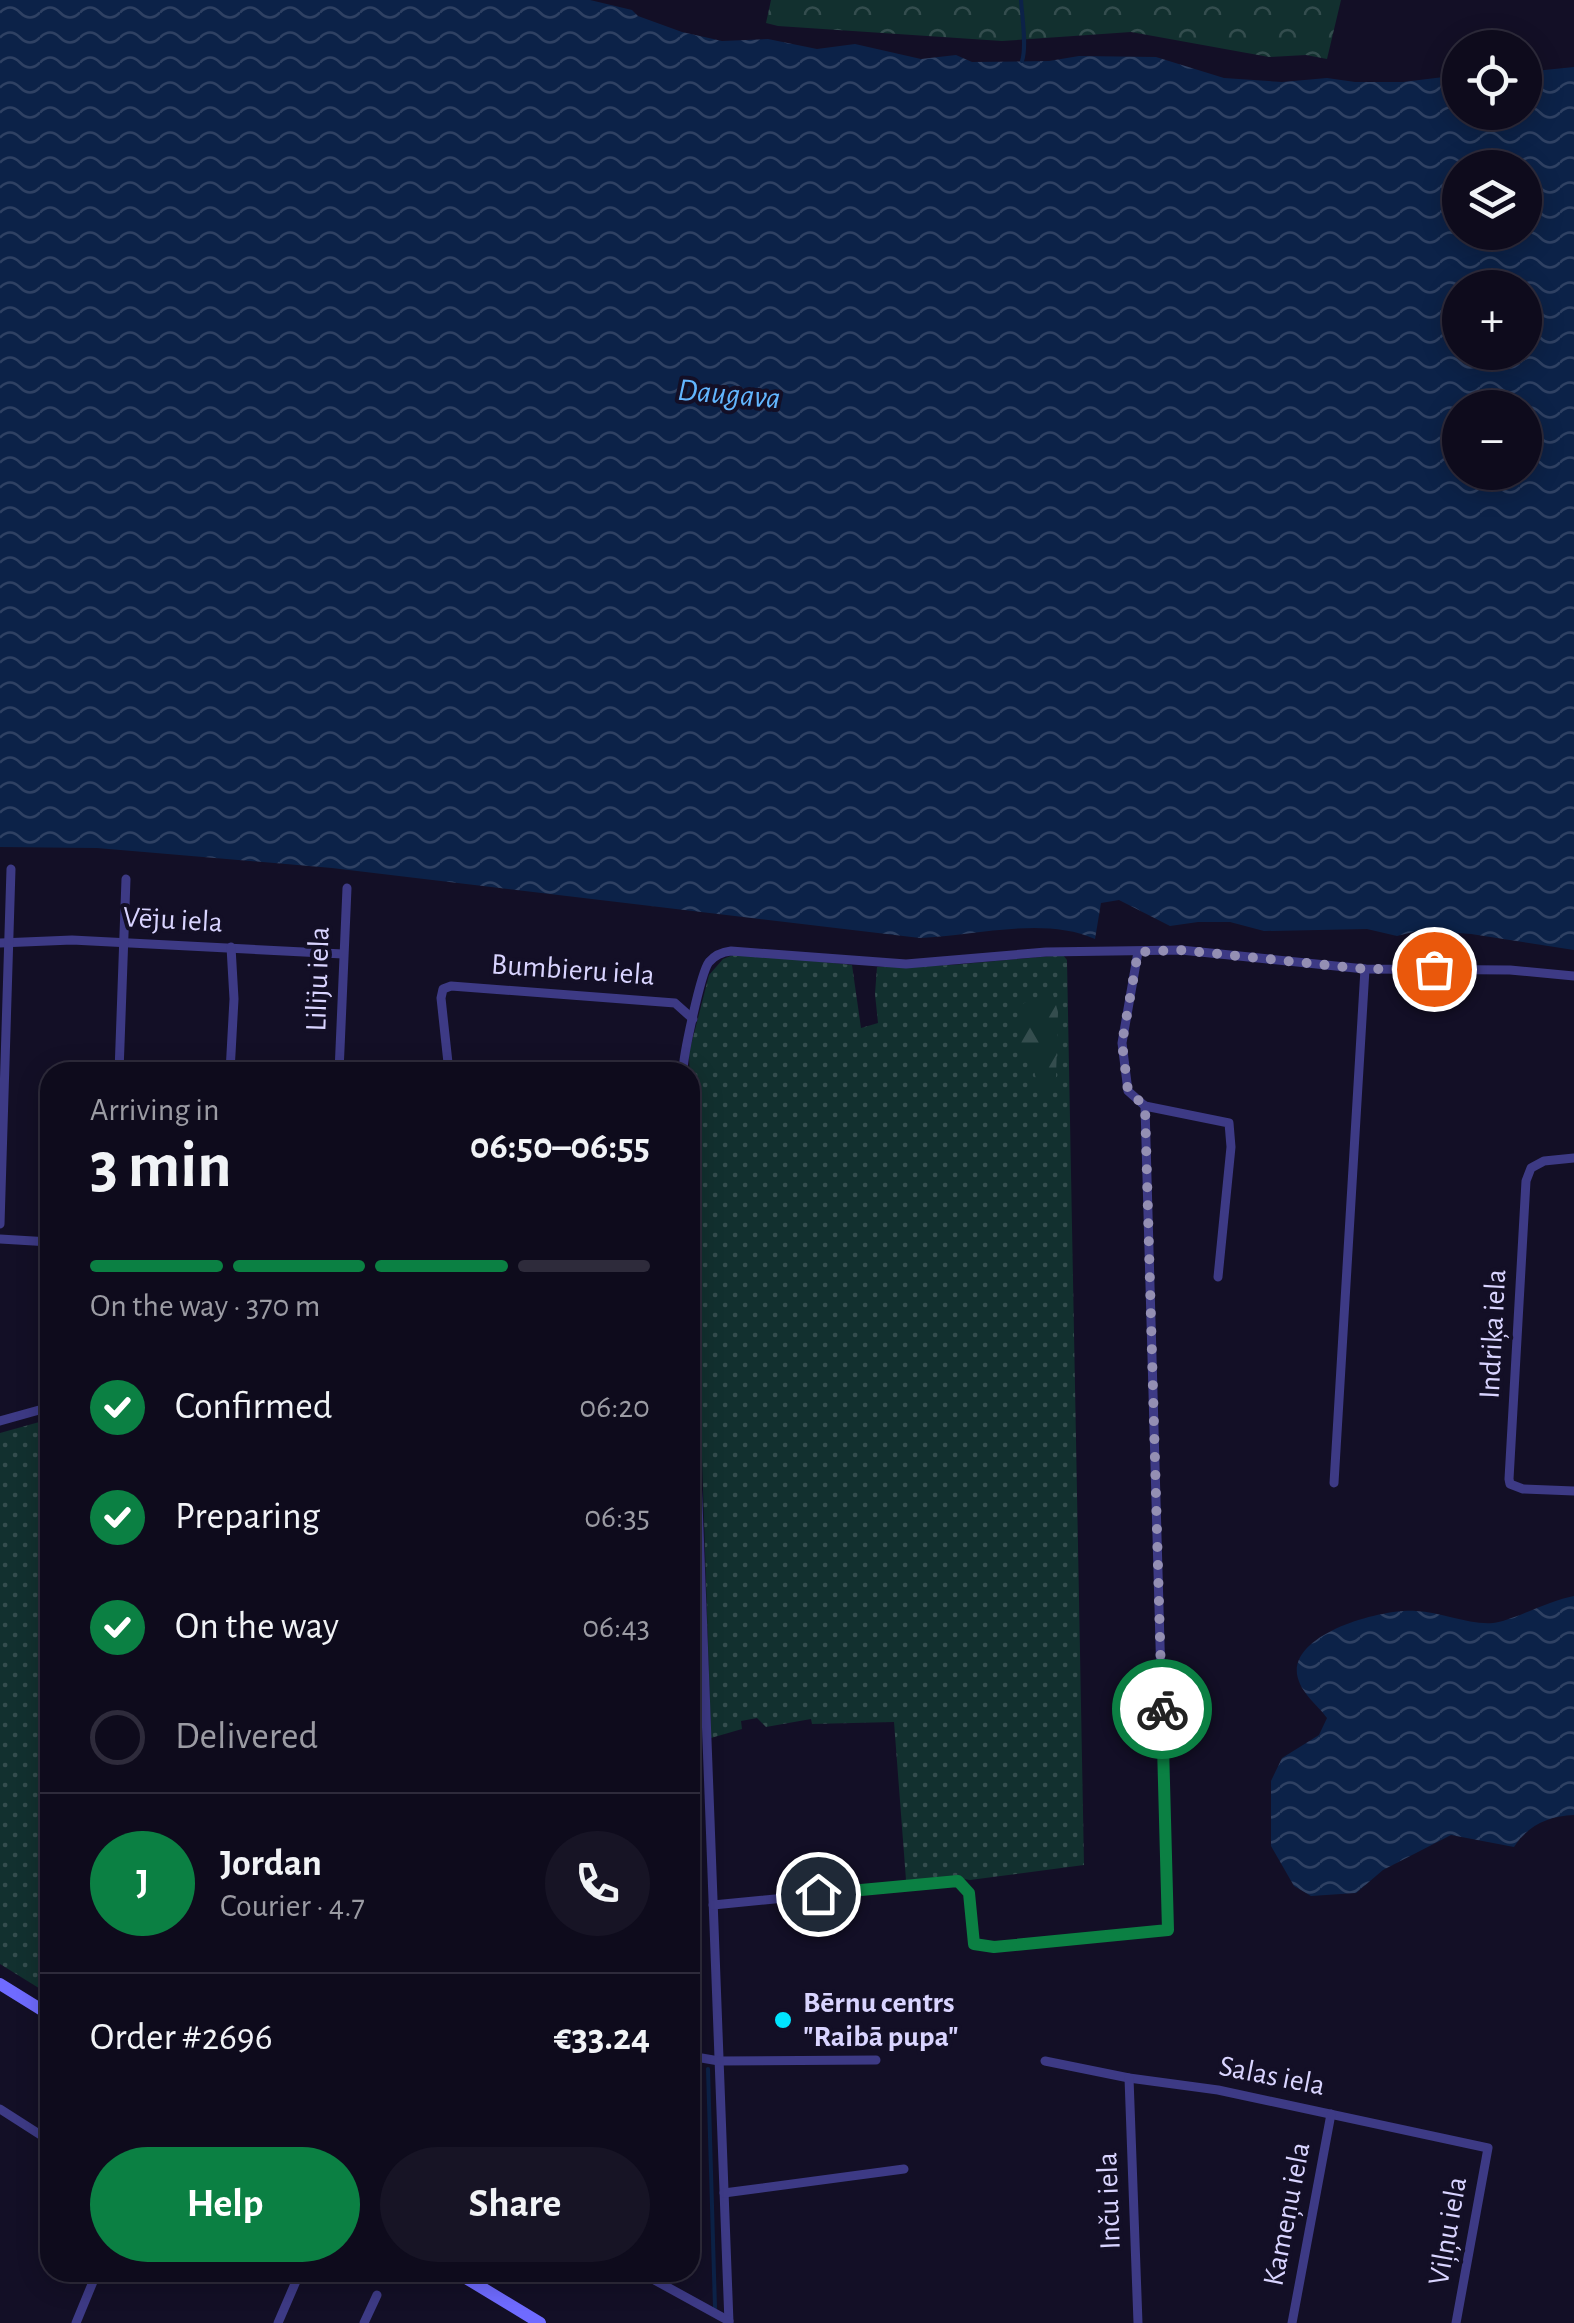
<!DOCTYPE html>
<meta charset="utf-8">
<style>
:root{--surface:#0e0b1c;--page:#171425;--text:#f1f3f6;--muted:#9b9ba3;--line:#2e2b3b;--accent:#0b8043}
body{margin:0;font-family:"Alegreya Sans",sans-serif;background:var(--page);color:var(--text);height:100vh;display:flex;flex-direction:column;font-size:38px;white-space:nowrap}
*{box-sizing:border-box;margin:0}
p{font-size:32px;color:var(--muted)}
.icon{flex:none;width:55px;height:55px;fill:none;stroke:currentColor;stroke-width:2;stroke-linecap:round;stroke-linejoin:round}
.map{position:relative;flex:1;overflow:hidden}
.drawer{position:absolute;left:40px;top:1062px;width:660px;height:1220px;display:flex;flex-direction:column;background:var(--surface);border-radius:30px;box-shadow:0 5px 25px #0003,0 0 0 2px var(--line)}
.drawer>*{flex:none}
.tools{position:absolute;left:1442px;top:30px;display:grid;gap:20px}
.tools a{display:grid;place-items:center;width:100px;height:100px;border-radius:50%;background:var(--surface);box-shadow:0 5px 25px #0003,0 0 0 2px var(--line);font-size:50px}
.pin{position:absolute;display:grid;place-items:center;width:85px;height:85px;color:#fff;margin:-42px;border:5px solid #fff;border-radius:50%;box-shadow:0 2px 10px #0007}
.courier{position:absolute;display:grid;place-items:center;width:100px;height:100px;margin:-50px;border:8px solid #0b8043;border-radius:50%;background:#fff;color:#222;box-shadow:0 2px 12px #0007}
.summary em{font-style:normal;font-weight:700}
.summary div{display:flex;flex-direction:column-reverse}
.summary{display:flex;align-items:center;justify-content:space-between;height:170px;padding:0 50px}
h1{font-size:65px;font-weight:700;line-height:75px}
.bar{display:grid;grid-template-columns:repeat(4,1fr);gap:15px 10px;align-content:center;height:120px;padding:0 50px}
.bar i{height:12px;border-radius:8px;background:var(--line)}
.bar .current{background:var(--accent)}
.bar p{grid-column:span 4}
.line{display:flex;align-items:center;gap:25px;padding:0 50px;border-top:2px solid var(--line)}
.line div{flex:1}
.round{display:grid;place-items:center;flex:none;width:105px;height:105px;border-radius:52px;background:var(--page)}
ol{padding:0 50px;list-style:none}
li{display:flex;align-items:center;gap:30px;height:110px}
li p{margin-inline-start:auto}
li .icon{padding:10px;border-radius:50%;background:var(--accent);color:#fff;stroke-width:4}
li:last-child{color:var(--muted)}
li i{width:55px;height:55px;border:5px solid var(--line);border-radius:50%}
.primary-button{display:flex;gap:20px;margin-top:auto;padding:20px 50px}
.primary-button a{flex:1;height:115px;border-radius:60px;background:var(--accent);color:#fff;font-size:40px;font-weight:700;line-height:115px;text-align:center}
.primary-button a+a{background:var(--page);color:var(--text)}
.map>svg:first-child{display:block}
.grass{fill:url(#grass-dots)}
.forest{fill:url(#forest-firs)}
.park{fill:url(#park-crowns)}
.water{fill:url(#water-waves);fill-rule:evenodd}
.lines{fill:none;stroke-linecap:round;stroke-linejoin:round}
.stream{stroke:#0c2248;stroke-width:4}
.street{stroke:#3d3a85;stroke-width:9}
.secondary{stroke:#6f6bff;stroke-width:12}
.done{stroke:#948fb3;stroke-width:10;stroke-dasharray:0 18}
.route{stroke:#0b8043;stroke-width:12}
.poi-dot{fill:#00e5ff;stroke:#130f26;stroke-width:4}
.labels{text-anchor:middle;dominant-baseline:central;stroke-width:8;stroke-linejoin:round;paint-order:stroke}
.street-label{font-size:30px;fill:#d9d4ff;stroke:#130f26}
.poi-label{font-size:30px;font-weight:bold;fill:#d9d4ff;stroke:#130f26;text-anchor:start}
.water-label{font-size:32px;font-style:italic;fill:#62b6ff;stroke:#130f26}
</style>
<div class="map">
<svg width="1574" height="2323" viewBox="0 0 1574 2323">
<defs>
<pattern id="grass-dots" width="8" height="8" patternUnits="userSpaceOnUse" patternTransform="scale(2.5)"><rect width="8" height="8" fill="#12302f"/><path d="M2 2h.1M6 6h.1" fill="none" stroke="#344d4e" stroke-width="1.8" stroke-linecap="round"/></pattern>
<pattern id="forest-firs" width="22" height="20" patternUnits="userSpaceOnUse" patternTransform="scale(2.5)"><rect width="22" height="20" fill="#12302f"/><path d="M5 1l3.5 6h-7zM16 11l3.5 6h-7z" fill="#344d4e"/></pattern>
<pattern id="park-crowns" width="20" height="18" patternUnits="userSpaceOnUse" patternTransform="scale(2.5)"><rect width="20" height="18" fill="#12302f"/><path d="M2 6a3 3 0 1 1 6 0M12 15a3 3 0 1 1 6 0" fill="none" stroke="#344d4e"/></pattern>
<pattern id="water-waves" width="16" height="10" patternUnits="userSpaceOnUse" patternTransform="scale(2.5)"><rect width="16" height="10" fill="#0c2248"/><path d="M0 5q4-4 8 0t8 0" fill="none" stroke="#2f4163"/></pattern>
</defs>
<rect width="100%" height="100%" fill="#130f26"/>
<!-- grass -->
<g class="grass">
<path d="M 738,953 L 852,965 L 861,1028 L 878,1023 L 875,994 L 877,967 L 952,965 L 1063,955 L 1067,960 L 1084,1865 L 970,1880 L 952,1877 L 906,1880 L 894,1722 L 812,1724 L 811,1719 L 766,1727 L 757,1718 L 741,1721 L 742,1729 L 711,1738 L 689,1053 L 709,975 L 723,959 Z"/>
<path d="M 50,1419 L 50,1995 L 0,1964 L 0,1433 Z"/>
<path d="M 690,1485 L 694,1747 L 690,1747 Z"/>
</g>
<!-- forest -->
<path class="forest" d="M 1052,991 L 1058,1012 L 1056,1077 L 1040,1097 L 1033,1066 L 1021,1050 L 1022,1004 Z"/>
<!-- park -->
<path class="park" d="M 771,0 L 1341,0 L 1327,59 L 1306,55 L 1269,57 L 1131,32 L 1002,41 L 778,26 L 766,23 Z"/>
<!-- water -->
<g class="water">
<path d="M 0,0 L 590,0 L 632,10 L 638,16 L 682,32 L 722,41 L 768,39 L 817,49 L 855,44 L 921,59 L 956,55 L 972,62 L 1049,61 L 1079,56 L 1156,57 L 1224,78 L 1282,82 L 1327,78 L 1355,82 L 1403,82 L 1460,75 L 1460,112 L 1525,112 L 1525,72 L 1574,67 L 1574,950 L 1471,934 L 1421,930 L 1397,936 L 1367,929 L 1264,931 L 1230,922 L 1198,922 L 1170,926 L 1119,900 L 1101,903 L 1095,939 C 1043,916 975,936 920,938 L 332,868 L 97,848 L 0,847 ZM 1460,168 L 1525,168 L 1525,232 L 1460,232 ZM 1460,288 L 1525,288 L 1525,352 L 1460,352 ZM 1460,408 L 1525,408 L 1525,472 L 1460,472 Z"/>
<path d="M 1574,1596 L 1574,1815 C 1549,1816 1528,1825 1514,1847 L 1451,1835 L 1383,1870 L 1356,1893 L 1311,1896 L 1294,1886 L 1271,1846 L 1271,1781 L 1282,1758 L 1319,1735 L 1327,1718 C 1317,1704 1300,1693 1297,1674 C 1292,1632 1385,1608 1416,1611 C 1441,1612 1469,1625 1493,1623 C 1512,1621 1550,1600 1574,1596 Z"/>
</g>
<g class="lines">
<!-- stream -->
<g class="stream">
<path d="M 1021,0 C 1022,16 1027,47 1022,61"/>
<path d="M 708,2069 L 715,2308"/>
</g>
<!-- street -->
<g class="street">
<path d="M 0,943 L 72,940 L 343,954"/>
<path d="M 1138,952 L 1122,1043 L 1128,1091 L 1145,1106"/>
<path d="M 119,1072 L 126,879"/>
<path d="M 230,1072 L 234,999 L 231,947"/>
<path d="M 339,1072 L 347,888"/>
<path d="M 449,1072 L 441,998 L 443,989 L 451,986 L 675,1003 L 693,1019"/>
<path d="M 683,1072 C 683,1056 701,972 709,962 C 715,955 722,952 731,951 L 906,964 L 1046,952 L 1181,950 L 1365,969 L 1510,970 L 1574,976"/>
<path d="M 1145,1106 L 1229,1123 L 1231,1147 L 1218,1277"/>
<path d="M 1574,1158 L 1544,1161 L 1531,1168 L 1526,1181 L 1509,1479 L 1510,1484 L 1523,1489 L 1574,1491"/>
<path d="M 0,1224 L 11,869"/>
<path d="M 0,1239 L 50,1242"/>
<path d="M 690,1290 L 729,2323"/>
<path d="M 0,1421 L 50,1407"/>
<path d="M 1334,1483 L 1365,969"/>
<path d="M 713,1905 L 959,1881 L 969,1893 L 974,1943 L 994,1947 L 1168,1930 L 1145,1106"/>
<path d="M 690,2056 L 719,2061 L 876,2060"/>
<path d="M 1045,2061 L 1129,2078 L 1218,2090 L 1488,2148 L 1456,2323"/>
<path d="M 1129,2078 L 1138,2323"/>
<path d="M 0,2109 L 50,2141"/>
<path d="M 724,2193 L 904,2169"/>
<path d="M 640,2272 L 729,2321"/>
<path d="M 76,2323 L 97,2272"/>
<path d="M 278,2323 L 300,2272"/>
<path d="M 364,2323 L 377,2295"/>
<path d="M 1292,2323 L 1331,2114"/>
</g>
<!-- secondary -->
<g class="secondary">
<path d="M 0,1984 L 50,2015"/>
<path d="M 456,2272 L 540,2323"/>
</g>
</g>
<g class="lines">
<!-- done -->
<path class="done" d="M 1162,1709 L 1145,1106 L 1128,1091 L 1122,1043 L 1138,952 L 1180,950 L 1365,969 L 1434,969"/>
<!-- route -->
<path class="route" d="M 818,1894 L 958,1881 L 969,1893 L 974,1944 L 994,1947 L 1168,1930 L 1162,1709"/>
</g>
<!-- markers -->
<circle class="poi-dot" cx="783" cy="2020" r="10"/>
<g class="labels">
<!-- street labels -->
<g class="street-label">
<text transform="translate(173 920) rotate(3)">Vēju iela</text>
<text transform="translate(573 970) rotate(4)">Bumbieru iela</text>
<text transform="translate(318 979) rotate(-88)">Liliju iela</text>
<text transform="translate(1493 1334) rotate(-87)">Indriķa iela</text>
<text transform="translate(1272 2076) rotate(11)">Salas iela</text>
<text transform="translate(1109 2201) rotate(-92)">Inču iela</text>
<text transform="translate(1287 2214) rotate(-79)">Kameņu iela</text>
<text transform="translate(1448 2231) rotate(-80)">Viļņu iela</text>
</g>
<!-- poi labels -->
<g class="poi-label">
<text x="803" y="2003">Bērnu centrs<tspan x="803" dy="34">"Raibā pupa"</tspan></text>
</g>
<!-- water labels -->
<g class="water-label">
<text transform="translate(729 394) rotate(5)">Daugava</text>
</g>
</g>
</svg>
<div class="tools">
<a><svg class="icon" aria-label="locate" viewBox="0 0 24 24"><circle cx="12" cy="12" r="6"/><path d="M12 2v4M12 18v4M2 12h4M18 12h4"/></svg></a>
<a><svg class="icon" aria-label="layers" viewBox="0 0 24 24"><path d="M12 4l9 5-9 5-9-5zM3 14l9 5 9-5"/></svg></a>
<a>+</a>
<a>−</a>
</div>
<div class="pin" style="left:1434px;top:969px;background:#ea580c"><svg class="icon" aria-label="bag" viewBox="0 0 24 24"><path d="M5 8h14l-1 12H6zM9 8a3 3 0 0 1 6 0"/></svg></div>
<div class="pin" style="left:818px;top:1894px;background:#1f2937"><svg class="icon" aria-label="home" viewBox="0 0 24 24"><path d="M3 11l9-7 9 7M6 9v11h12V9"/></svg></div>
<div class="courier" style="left:1162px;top:1709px"><svg class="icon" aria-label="bike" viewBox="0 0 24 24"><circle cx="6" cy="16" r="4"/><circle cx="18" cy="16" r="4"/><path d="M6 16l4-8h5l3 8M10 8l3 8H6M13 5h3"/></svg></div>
<section class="drawer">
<div class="summary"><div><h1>3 min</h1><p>Arriving in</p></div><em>06:50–06:55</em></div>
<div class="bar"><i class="current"></i><i class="current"></i><i class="current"></i><i></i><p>On the way · 370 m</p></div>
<ol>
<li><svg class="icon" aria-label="check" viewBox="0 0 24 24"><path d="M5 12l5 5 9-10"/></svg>Confirmed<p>06:20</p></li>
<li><svg class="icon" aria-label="check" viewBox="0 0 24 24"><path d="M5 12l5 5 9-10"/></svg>Preparing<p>06:35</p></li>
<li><svg class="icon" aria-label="check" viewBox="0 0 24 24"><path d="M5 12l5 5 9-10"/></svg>On the way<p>06:43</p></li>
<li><i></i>Delivered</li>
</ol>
<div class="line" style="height:180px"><b class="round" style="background:var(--accent);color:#fff">J</b><div><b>Jordan</b><p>Courier · 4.7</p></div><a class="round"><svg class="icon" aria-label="phone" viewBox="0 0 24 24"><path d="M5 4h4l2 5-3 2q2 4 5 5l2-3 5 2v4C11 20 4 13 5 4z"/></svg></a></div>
<div class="line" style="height:130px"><div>Order #2696</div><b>€33.24</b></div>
<div class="primary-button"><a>Help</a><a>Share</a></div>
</section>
</div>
